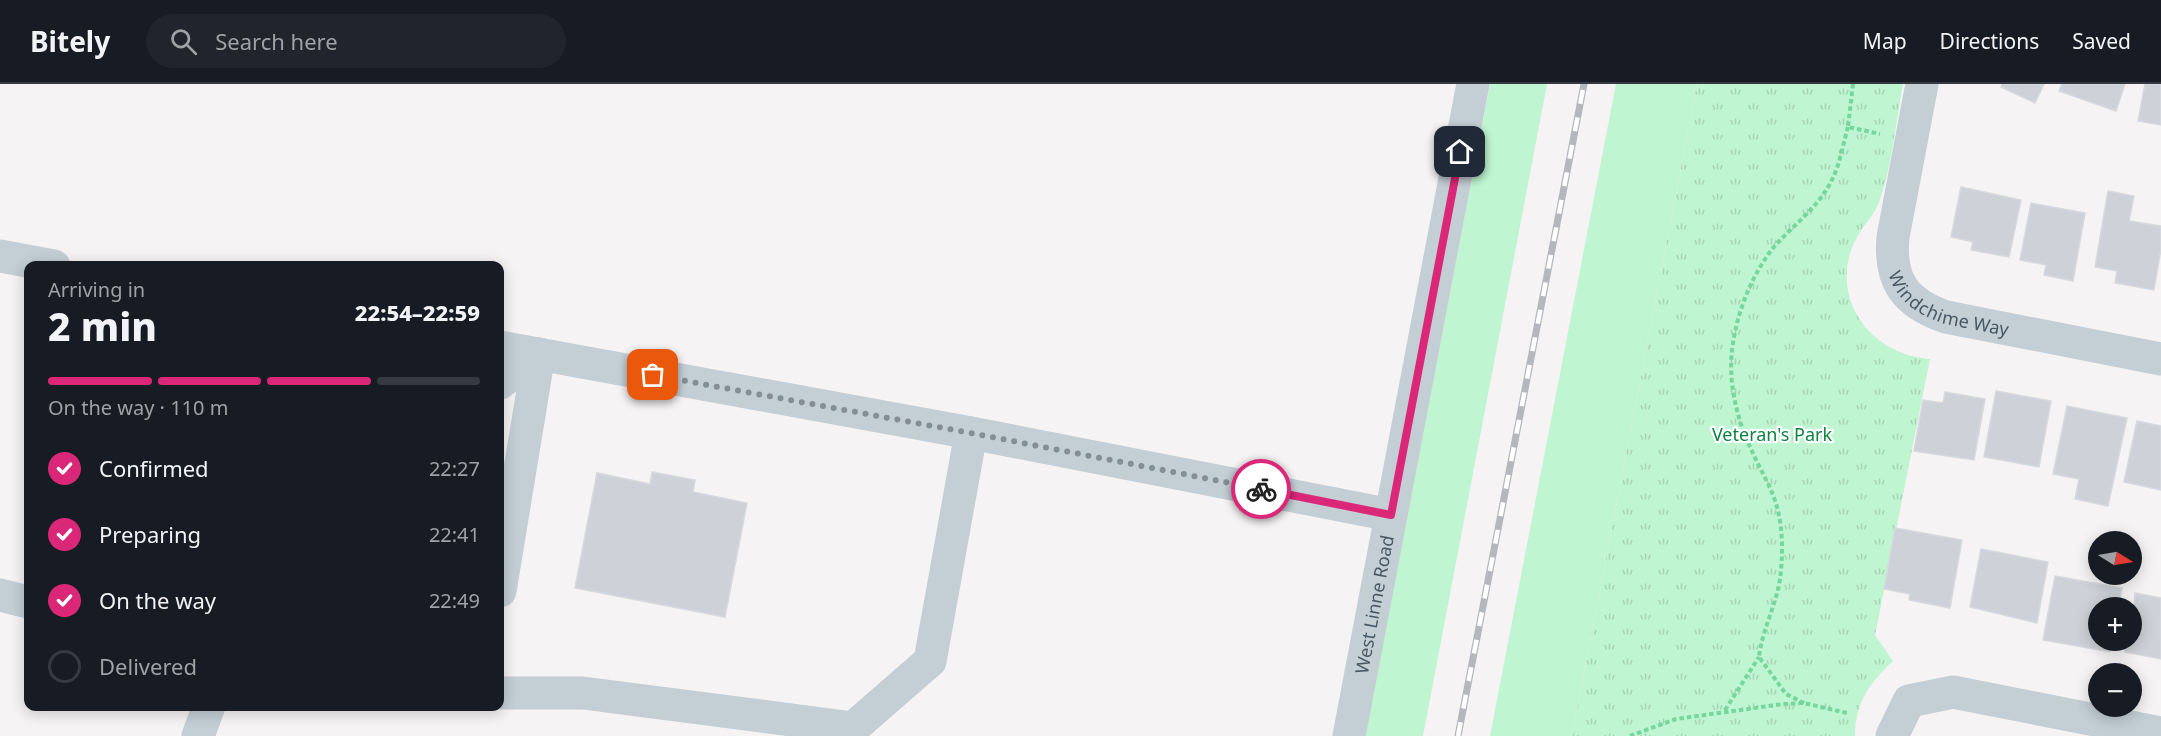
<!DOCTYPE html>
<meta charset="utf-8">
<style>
:root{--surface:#171b24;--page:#20242c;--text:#f1f3f6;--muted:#9ea1a6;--line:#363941;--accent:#db2777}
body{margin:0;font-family:"Noto Sans",sans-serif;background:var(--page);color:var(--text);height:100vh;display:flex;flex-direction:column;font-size:22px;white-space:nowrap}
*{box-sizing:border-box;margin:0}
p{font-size:20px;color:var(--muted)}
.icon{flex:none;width:33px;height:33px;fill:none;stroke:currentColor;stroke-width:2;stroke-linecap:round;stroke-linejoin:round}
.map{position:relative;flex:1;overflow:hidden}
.drawer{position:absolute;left:24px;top:177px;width:480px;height:450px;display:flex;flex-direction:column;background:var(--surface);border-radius:12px;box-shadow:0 3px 15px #0003}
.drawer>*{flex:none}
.needle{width:39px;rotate:101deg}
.buttons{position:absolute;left:2088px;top:447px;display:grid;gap:12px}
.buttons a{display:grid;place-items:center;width:54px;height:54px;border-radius:50%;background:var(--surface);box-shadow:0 3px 15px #0003;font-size:30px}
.pin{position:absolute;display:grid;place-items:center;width:51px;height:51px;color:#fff;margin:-26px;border-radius:12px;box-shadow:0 3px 9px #0006}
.courier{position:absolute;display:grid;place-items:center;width:60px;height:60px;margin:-30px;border:4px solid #db2777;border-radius:50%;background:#fff;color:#222;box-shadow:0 2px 8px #0007}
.headline em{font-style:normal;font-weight:800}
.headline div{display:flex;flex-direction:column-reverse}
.headline{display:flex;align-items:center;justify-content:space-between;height:102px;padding:0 24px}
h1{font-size:39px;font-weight:800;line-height:45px}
.bar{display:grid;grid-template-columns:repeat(4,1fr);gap:9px 6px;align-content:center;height:72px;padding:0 24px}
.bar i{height:8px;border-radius:4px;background:var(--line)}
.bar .current{background:var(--accent)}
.bar p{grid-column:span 4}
ol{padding:0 24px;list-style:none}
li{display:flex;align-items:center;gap:18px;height:66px}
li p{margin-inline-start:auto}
li .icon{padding:6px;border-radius:50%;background:var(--accent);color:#fff;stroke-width:4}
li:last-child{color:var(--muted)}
li i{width:33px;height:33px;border:3px solid var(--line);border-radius:50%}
header{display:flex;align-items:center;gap:36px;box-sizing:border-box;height:84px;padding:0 30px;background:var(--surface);border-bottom:2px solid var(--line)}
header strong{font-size:28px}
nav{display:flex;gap:33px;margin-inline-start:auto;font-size:21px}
.search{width:420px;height:54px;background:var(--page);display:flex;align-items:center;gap:15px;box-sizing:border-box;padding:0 21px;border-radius:33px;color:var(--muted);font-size:22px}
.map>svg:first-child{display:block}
.grass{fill:#bff5d0}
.park{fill:url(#park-tufts)}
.building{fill:#ced2d8;stroke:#d6d9de;stroke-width:1.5}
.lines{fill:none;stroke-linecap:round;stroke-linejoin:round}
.path{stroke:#73d79e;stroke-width:4;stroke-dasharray:4.5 3;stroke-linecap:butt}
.minor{stroke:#c3ced5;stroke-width:33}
.rail-casing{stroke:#b4b8bd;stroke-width:7}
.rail{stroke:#fff;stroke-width:4.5;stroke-dasharray:14;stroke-linecap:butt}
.done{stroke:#858e95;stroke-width:6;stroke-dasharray:0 10.8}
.route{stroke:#db2777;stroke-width:8}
.labels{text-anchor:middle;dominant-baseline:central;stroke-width:4.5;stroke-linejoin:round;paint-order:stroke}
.street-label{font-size:18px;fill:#485863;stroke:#fff}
.park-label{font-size:18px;fill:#0e8240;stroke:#fff}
</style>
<header>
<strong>Bitely</strong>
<div class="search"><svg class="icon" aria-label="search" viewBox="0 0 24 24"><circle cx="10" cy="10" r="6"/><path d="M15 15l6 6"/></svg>Search here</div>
<nav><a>Map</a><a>Directions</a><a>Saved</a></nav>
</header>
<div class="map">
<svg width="2161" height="652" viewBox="0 0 2161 652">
<defs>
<pattern id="park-tufts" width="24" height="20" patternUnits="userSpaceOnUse" patternTransform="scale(1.5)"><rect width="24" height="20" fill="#bff5d0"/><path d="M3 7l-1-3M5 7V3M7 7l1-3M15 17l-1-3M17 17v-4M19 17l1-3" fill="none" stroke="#a6d4b5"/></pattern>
</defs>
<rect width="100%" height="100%" fill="#f5f3f3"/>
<!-- grass -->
<g class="grass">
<path d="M 1490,0 L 1547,0 L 1423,652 L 1365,652 Z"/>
<path d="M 1616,0 L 1697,0 L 1572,652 L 1490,652 Z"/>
</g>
<!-- park -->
<path class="park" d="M 1697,0 L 1903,0 C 1896,37 1892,83 1879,118 C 1873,134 1859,145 1853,161 C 1830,218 1873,271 1930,275 L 1875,551 L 1893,577 C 1870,598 1855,619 1855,652 L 1572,652 Z"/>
<!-- building -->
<g class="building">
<path d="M 2002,0 L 2044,0 L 2035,19 L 2001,3 Z"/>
<path d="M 2062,0 L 2125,0 L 2116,27 L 2059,7 Z"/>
<path d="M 2145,0 L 2161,0 L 2161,41 L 2138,37 Z"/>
<path d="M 1961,103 L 2021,116 L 2009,173 L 1971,166 L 1973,158 L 1951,153 Z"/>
<path d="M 2108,107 L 2134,112 L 2129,137 L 2161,142 L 2161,165 L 2154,206 L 2115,199 L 2117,187 L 2095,183 Z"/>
<path d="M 2031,119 L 2085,129 L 2073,197 L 2044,191 L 2046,181 L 2020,176 Z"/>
<path d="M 1996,307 L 2051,317 L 2039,383 L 1984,373 Z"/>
<path d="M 1945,308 L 1985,315 L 1974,376 L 1914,367 L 1923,316 L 1943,319 Z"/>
<path d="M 2067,322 L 2127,334 L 2108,422 L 2075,415 L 2079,395 L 2053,390 Z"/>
<path d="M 2137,337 L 2161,342 L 2161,406 L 2124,398 Z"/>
<path d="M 652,388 L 695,396 L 693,408 L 747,419 L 725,533 L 575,504 L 597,389 L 650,400 Z"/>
<path d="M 1895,444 L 1962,456 L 1950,524 L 1909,516 L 1910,510 L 1884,505 Z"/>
<path d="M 1981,465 L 2048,478 L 2037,539 L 1970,523 Z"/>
<path d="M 2055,492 L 2122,504 L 2118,524 L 2098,524 L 2098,556 L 2112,556 L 2110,568 L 2043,556 Z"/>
<path d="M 2135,509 L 2161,514 L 2161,575 L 2125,568 L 2127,556 L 2132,556 Z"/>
</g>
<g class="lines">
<!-- path -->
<g class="path">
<path d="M 1853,0 L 1848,43 L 1880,50"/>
<path d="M 1804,619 L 1786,610 L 1759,573 C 1762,546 1776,522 1780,495 C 1783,473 1783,448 1778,427 C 1773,405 1760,386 1751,365 C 1736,334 1727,293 1733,259 C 1738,226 1752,191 1773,164 C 1793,141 1818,124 1832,96 C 1840,80 1843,60 1848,43"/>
<path d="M 1725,626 L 1759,573"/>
<path d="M 1630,652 L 1676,635 L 1783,620 L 1804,619 L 1847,629"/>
</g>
<!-- minor -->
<g class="minor">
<path id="s1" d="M 1922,0 L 1893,153 C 1889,197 1905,219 1946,233 L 2161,275"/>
<path d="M 0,172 L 54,182"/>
<path d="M 500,263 L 971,349 L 1391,431"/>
<path d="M 500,299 L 539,270"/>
<path d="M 500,507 L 539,270"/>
<path d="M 0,511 L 28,518"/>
<path d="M 500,609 L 583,609 L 853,644 L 930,577 L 971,349"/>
<path d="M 198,652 L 209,622"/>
<path id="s2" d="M 1349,652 L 1473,0"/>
<path d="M 1892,652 L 1909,617 L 1953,608 L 2161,649"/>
</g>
<defs>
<path id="rail" d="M 1458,652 L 1584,0"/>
</defs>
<!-- rail casing -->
<use href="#rail" class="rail-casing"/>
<!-- rail -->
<use href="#rail" class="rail"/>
</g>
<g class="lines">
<!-- done -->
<path class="done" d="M 653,291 L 971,349 L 1261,405"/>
<!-- route -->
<path class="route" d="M 1261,405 L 1391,431 L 1460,68"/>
</g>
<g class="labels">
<!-- street labels -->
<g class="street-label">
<text stroke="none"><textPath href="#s1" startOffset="258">Windchime Way</textPath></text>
<text stroke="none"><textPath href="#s2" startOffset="134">West Linne Road</textPath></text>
</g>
<!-- park labels -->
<g class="park-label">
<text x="1772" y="350">Veteran's Park</text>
</g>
</g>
</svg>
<div class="buttons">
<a><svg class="needle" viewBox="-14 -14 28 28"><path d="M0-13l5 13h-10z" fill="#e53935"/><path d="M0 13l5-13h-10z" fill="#9ea1a6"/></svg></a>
<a>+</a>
<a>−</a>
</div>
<div class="pin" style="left:653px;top:291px;background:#ea580c"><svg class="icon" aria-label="bag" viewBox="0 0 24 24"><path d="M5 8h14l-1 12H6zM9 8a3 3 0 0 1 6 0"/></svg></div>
<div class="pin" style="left:1460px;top:68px;background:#1f2937"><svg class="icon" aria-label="home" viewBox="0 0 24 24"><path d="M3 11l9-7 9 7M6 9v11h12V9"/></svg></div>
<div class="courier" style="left:1261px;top:405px"><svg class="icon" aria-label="bike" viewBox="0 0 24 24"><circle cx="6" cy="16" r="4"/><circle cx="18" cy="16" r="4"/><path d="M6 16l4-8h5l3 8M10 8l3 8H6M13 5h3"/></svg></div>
<section class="drawer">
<div class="headline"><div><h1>2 min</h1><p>Arriving in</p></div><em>22:54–22:59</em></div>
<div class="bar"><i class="current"></i><i class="current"></i><i class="current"></i><i></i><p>On the way · 110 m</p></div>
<ol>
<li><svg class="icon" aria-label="check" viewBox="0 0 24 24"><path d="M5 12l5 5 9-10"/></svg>Confirmed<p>22:27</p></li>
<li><svg class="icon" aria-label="check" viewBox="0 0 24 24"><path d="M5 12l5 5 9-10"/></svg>Preparing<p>22:41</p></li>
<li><svg class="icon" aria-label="check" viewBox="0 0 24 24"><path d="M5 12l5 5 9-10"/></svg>On the way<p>22:49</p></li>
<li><i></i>Delivered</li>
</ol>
</section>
</div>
